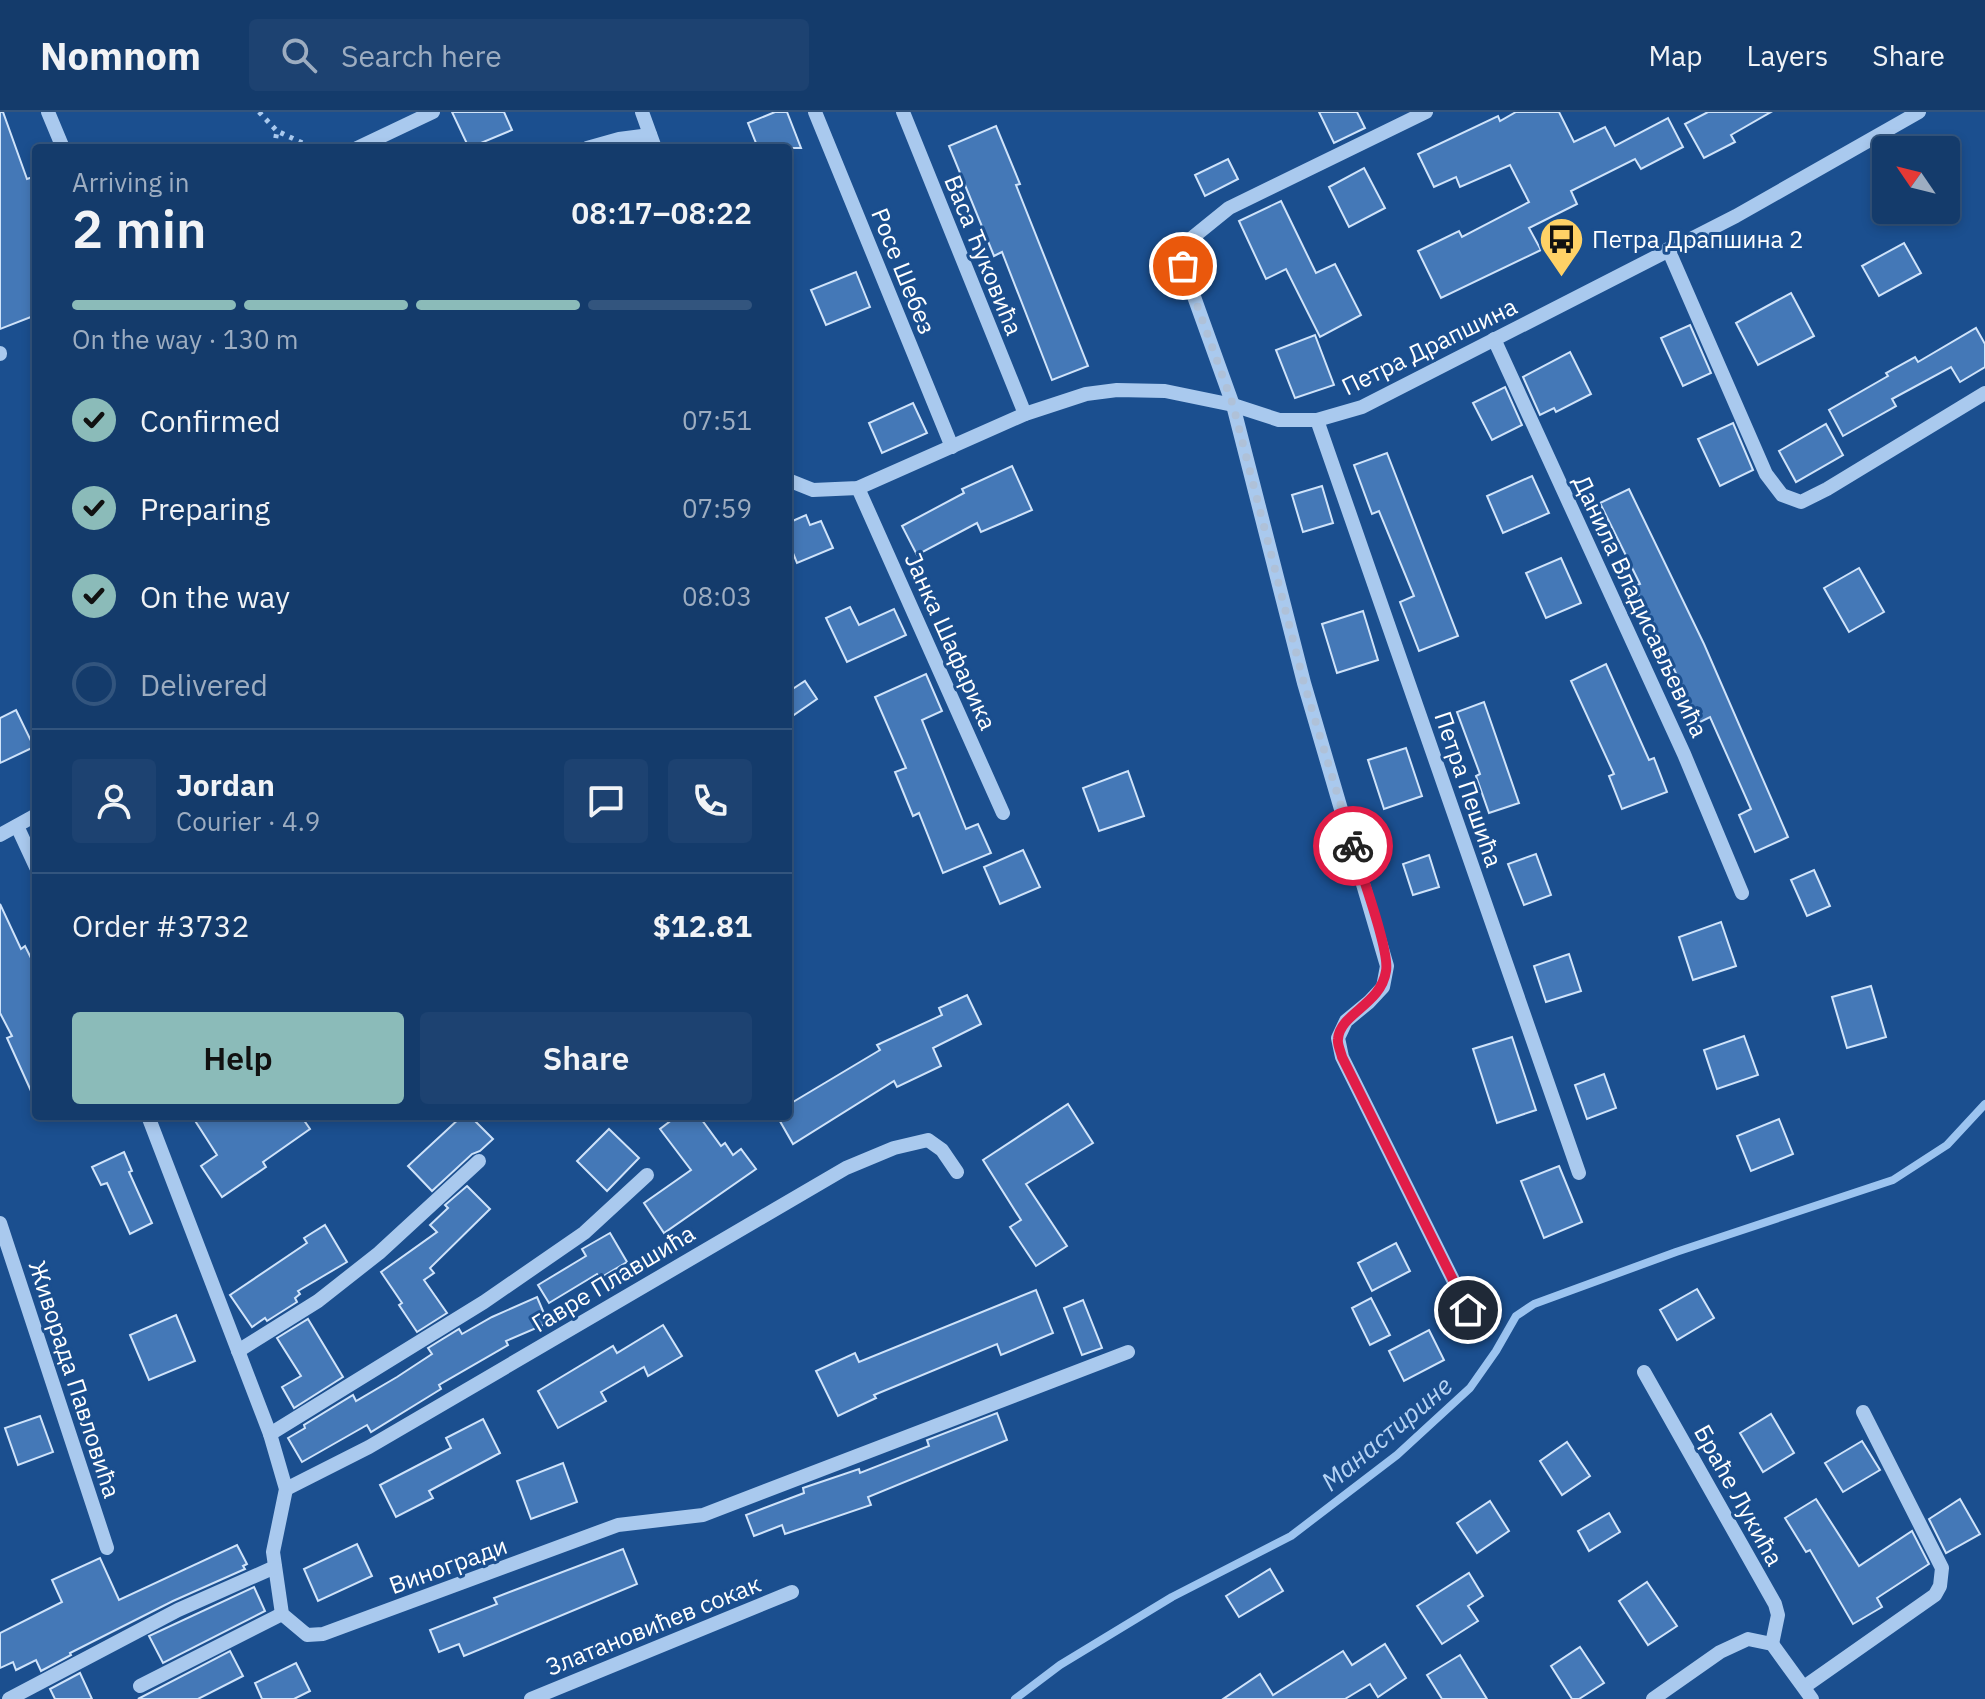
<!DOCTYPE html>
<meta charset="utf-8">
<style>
:root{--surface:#143b6b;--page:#1d4271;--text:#f1f3f6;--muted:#9dadc1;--line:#33557e;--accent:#8bbbb9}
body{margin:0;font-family:"IBM Plex Sans",sans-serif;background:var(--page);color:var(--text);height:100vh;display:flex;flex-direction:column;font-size:30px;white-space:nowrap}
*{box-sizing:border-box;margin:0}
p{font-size:26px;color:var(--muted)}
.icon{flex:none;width:44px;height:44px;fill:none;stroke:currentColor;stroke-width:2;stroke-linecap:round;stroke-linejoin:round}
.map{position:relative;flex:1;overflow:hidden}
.details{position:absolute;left:32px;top:32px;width:760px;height:976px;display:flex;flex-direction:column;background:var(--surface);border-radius:8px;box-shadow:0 4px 12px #0003,0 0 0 2px var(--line)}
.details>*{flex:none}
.needle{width:52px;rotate:305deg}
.controls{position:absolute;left:1872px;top:24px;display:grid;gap:16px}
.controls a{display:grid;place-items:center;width:88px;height:88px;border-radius:8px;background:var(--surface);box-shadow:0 4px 12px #0003,0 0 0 2px var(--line);font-size:40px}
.pin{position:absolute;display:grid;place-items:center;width:68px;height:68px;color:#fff;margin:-34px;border:4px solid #fff;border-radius:50%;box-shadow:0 2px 8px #0007}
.courier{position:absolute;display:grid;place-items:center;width:80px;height:80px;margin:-40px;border:6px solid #e11d48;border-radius:50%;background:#fff;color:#222;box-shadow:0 2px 10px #0007}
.overview em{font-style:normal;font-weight:600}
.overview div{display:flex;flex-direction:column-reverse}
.overview{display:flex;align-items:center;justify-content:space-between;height:136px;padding:0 40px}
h1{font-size:52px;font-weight:600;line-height:60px}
.bar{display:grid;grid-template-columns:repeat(4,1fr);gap:12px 8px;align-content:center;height:96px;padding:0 40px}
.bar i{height:10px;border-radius:6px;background:var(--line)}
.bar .active{background:var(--accent)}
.bar p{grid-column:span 4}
.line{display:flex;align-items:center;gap:20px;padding:0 40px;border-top:2px solid var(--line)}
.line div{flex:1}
.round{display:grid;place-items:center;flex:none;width:84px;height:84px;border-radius:8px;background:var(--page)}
ol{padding:0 40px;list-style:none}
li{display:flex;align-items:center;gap:24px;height:88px}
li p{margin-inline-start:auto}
li .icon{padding:8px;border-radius:50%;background:var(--accent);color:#111;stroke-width:4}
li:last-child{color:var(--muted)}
li i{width:44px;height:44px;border:4px solid var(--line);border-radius:50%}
.cta{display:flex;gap:16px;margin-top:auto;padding:16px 40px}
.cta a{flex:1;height:92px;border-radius:8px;background:var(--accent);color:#111;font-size:32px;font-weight:600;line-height:92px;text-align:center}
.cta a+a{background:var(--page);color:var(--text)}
header{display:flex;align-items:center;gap:48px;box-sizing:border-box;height:112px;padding:0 40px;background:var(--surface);border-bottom:2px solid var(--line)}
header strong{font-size:38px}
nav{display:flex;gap:44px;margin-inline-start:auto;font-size:28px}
.search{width:560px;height:72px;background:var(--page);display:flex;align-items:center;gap:20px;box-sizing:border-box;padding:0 28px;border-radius:8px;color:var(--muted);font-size:30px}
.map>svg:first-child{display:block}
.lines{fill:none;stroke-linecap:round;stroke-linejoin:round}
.stream{stroke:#9cc4f0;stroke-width:8}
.building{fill:#4478b7;stroke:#cfe3fa;stroke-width:2}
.path{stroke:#a9c9ee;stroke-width:5;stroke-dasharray:4 6;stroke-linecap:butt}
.minor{stroke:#a9c9ee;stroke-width:14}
.done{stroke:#afc1d8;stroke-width:8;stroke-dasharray:0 14.4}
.route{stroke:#e11d48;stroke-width:10}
.labels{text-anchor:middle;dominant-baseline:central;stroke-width:6;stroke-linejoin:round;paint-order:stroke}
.poi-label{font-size:24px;fill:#fff;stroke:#1b4f8f;text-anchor:start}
.street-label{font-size:24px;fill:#fff;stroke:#1b4f8f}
.water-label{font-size:26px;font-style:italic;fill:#b5d3f5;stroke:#1b4f8f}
</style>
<header>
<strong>Nomnom</strong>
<div class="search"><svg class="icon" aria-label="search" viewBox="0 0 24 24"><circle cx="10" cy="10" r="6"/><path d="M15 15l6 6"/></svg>Search here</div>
<nav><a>Map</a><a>Layers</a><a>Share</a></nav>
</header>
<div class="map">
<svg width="1985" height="1587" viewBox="0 0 1985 1587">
<rect width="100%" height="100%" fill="#1b4f8f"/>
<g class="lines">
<!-- stream -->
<path class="stream" d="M 1015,1587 L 1060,1553 L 1172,1485 L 1291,1424 L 1397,1343 L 1470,1276 L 1496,1239 L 1516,1204 L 1534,1192 L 1676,1140 L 1893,1068 L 1947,1033 L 1985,992"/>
</g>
<!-- building -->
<g class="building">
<path d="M 0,0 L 3,0 L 27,67 L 36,64 L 36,203 L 0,217 Z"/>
<path d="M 452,0 L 504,0 L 512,18 L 469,36 Z"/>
<path d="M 775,0 L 787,0 L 801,36 L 758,36 L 748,11 Z"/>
<path d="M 1319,0 L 1357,0 L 1365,16 L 1334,31 Z"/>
<path d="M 1516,0 L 1559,0 L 1574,30 L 1605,15 L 1615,34 L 1668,6 L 1683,35 L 1641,57 L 1635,47 L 1571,79 L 1577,92 L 1529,116 L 1541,138 L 1441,186 L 1418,139 L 1459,119 L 1462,125 L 1529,90 L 1510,53 L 1460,75 L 1456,65 L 1434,75 L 1418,42 L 1498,4 L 1500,9 Z"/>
<path d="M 1708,0 L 1771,0 L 1731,23 L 1735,30 L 1704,46 L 1685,12 Z"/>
<path d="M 996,14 L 1020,72 L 1016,73 L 1088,254 L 1052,268 L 1002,140 L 994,144 L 949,34 Z"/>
<path d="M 1228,47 L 1238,67 L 1205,84 L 1195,63 Z"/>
<path d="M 1364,56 L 1385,96 L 1349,115 L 1329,75 Z"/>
<path d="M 1281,89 L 1316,161 L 1335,152 L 1361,203 L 1320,225 L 1286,157 L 1266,167 L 1239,109 Z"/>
<path d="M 1904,131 L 1921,161 L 1879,184 L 1862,154 Z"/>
<path d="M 856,160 L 870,195 L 826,213 L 811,178 Z"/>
<path d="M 1791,181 L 1814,224 L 1758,253 L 1736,211 Z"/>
<path d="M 1690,213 L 1711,261 L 1683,274 L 1661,226 Z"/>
<path d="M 1976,216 L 1985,232 L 1985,255 L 1960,270 L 1951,255 L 1892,287 L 1896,294 L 1843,324 L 1829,298 L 1888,264 L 1886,261 L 1915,245 L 1918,250 Z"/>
<path d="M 1315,223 L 1334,273 L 1295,286 L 1276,238 Z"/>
<path d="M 1570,240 L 1591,282 L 1556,300 L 1554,296 L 1540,303 L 1523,265 Z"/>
<path d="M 1505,275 L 1522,313 L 1492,328 L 1473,291 Z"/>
<path d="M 913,291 L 927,321 L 882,341 L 869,311 Z"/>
<path d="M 1733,311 L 1753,358 L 1720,374 L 1698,327 Z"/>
<path d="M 1826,312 L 1843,343 L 1796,370 L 1779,339 Z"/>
<path d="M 1387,341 L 1458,524 L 1419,539 L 1400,490 L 1414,484 L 1379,399 L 1372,402 L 1354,353 Z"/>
<path d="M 1012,354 L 1032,398 L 981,420 L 977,411 L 917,443 L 902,414 L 964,381 L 962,377 Z"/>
<path d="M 1532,364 L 1549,401 L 1503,421 L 1487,384 Z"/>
<path d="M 1322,374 L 1333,411 L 1303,420 L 1292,383 Z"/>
<path d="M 1629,377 L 1704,532 L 1788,725 L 1755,740 L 1739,703 L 1751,697 L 1710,605 L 1692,614 L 1678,584 L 1685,580 L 1634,474 L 1640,472 L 1600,391 Z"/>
<path d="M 806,403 L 810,413 L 821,409 L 833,436 L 797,451 L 788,429 L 788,411 Z"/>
<path d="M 1561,446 L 1581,491 L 1546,506 L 1526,461 Z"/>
<path d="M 1859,456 L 1884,500 L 1849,520 L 1824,476 Z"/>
<path d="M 850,495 L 859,513 L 894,497 L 906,523 L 847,550 L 826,506 Z"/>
<path d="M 1363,499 L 1378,548 L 1337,561 L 1322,512 Z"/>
<path d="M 1606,552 L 1649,648 L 1654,646 L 1667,680 L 1622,697 L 1609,664 L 1614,662 L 1571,569 Z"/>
<path d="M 926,562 L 942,599 L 922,608 L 966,717 L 978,712 L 991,741 L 943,761 L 919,701 L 913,704 L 895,660 L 906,656 L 875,585 Z"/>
<path d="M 805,569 L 817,587 L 788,607 L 788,580 Z"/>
<path d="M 1484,590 L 1519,691 L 1489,701 L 1476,664 L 1480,662 L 1457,600 Z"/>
<path d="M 16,598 L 34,635 L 0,651 L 0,606 Z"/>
<path d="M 1406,636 L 1422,684 L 1384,697 L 1368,648 Z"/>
<path d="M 1128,659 L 1144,704 L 1099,719 L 1083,676 Z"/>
<path d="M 1023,738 L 1040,775 L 1000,792 L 984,755 Z"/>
<path d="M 1536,742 L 1551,783 L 1524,793 L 1508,752 Z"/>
<path d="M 1429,743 L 1439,775 L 1413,783 L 1403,752 Z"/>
<path d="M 1814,758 L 1830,794 L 1807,804 L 1791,768 Z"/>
<path d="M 0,792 L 21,837 L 25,834 L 36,856 L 36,990 L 7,926 L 12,924 L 0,901 Z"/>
<path d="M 1721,810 L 1736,854 L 1693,868 L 1679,825 Z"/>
<path d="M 1569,842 L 1581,879 L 1546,890 L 1534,854 Z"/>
<path d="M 1871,874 L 1886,925 L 1847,936 L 1832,885 Z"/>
<path d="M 967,883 L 981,912 L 933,936 L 941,954 L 897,975 L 894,969 L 793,1032 L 777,1004 L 788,1004 L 788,993 L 880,938 L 877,933 L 942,903 L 939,896 Z"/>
<path d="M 1744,924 L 1758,963 L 1717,977 L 1704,938 Z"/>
<path d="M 1512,925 L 1536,998 L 1497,1011 L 1473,937 Z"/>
<path d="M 1604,962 L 1616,996 L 1587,1007 L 1575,973 Z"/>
<path d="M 1068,992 L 1093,1031 L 1026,1072 L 1067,1134 L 1036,1154 L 1010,1115 L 1021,1108 L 983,1048 Z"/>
<path d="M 192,1004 L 301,1004 L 310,1017 L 263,1050 L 266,1055 L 222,1085 L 201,1054 L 217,1043 Z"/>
<path d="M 462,1004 L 470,1004 L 493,1027 L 480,1039 L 472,1042 L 432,1079 L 408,1054 Z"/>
<path d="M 677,1004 L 699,1004 L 721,1034 L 725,1031 L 733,1043 L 741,1037 L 756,1057 L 664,1121 L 644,1091 L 691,1058 L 660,1017 Z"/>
<path d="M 1779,1007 L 1793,1042 L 1751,1059 L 1737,1024 Z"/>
<path d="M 609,1017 L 639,1046 L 607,1079 L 577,1049 Z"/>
<path d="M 124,1040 L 132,1059 L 129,1060 L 152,1111 L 130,1122 L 107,1071 L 101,1073 L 92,1055 Z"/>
<path d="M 1559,1054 L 1582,1110 L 1544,1126 L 1521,1069 Z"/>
<path d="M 467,1074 L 490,1097 L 430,1156 L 434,1161 L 424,1168 L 447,1201 L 417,1220 L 399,1193 L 402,1191 L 381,1160 L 437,1120 L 430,1113 L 448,1096 L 445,1093 Z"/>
<path d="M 325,1113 L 347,1150 L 298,1179 L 300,1182 L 295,1186 L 297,1190 L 267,1209 L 265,1206 L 252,1215 L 230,1183 L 307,1131 L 304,1126 Z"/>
<path d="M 610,1121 L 627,1150 L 600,1166 L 597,1162 L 549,1191 L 538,1173 L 586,1144 L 582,1137 Z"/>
<path d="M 1396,1131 L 1410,1159 L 1372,1179 L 1358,1151 Z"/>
<path d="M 1697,1177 L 1714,1206 L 1677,1228 L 1660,1198 Z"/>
<path d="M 1036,1178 L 1053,1221 L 1001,1243 L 997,1232 L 874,1283 L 876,1286 L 838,1304 L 816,1259 L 855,1241 L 859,1250 Z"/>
<path d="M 537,1185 L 548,1211 L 506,1229 L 508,1233 L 439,1273 L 441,1277 L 371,1320 L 367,1313 L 302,1350 L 288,1326 L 305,1316 L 304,1313 L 353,1283 L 356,1289 L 397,1265 L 432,1242 L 428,1236 L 459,1217 L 462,1222 L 492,1205 Z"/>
<path d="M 1371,1186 L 1390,1223 L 1370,1233 L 1352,1196 Z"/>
<path d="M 1083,1188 L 1102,1236 L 1082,1243 L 1064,1196 Z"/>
<path d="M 176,1203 L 195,1249 L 149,1268 L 130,1223 Z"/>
<path d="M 308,1207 L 343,1265 L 294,1296 L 282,1275 L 301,1264 L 277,1226 Z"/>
<path d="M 663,1213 L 682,1244 L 648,1264 L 644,1255 L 601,1280 L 606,1289 L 558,1316 L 538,1279 L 613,1234 L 617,1241 Z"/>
<path d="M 1429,1218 L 1444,1248 L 1404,1269 L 1389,1239 Z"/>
<path d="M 997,1301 L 1007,1328 L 868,1385 L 871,1393 L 785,1422 L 782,1413 L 754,1424 L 746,1403 L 804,1381 L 803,1376 L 859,1357 L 860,1361 L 929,1334 L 927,1328 Z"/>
<path d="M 1771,1302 L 1794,1341 L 1763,1360 L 1740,1321 Z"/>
<path d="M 40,1304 L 53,1340 L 18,1353 L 5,1316 Z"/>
<path d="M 483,1307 L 500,1341 L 429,1379 L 433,1386 L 396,1405 L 380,1373 L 451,1336 L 446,1326 Z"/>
<path d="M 1862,1329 L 1880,1358 L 1843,1380 L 1825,1351 Z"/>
<path d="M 1567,1330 L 1590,1364 L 1562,1383 L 1540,1349 Z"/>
<path d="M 563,1351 L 577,1390 L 531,1407 L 517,1369 Z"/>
<path d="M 1816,1387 L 1859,1454 L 1912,1419 L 1929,1452 L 1877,1486 L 1882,1495 L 1853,1512 L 1810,1438 L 1806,1440 L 1785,1406 Z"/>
<path d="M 1960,1387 L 1980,1422 L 1946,1441 L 1929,1407 Z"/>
<path d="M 1490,1389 L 1509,1419 L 1477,1441 L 1457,1411 Z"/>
<path d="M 1609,1401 L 1620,1420 L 1589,1439 L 1578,1419 Z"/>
<path d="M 357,1432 L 372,1464 L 318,1489 L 304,1457 Z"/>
<path d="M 237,1433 L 247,1452 L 243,1454 L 245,1457 L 173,1489 L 70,1541 L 71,1543 L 41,1559 L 36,1548 L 16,1558 L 13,1550 L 0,1556 L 0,1521 L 62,1490 L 52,1468 L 100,1446 L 119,1488 Z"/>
<path d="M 623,1437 L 637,1472 L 464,1544 L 459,1532 L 439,1540 L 430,1518 L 497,1492 L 494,1486 Z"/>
<path d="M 1270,1457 L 1283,1479 L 1239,1505 L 1226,1484 Z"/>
<path d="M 1469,1461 L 1483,1484 L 1468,1494 L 1478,1509 L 1442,1532 L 1417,1494 Z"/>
<path d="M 1647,1470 L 1677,1514 L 1648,1533 L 1619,1489 Z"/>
<path d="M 254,1475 L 265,1499 L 163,1551 L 149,1524 Z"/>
<path d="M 1385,1532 L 1406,1566 L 1378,1585 L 1370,1572 L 1345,1587 L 1223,1587 L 1260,1562 L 1273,1583 L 1343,1539 L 1352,1553 Z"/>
<path d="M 1580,1535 L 1604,1571 L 1579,1587 L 1572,1587 L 1551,1554 Z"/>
<path d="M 230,1539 L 243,1564 L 198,1587 L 138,1587 Z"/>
<path d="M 1460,1543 L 1487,1587 L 1442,1587 L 1427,1563 Z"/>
<path d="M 296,1551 L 310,1579 L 294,1587 L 262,1587 L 255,1571 Z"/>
<path d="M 80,1561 L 92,1587 L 55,1587 L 50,1577 Z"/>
</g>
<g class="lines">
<!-- path -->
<g class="path">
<path d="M 259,0 L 277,19 L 313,36"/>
<path d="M 274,36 L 277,19"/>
</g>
<!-- minor -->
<g class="minor">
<path d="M 48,0 L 63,36"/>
<path d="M 642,0 L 655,36"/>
<path d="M 815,0 L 952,335"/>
<path d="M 903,0 L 1025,302"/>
<path d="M 1426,0 L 1229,96 L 1187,130 L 1183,154 L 1233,293 L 1304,571 L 1387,854 L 1383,875 L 1369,890 L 1346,909 L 1338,926 L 1342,945 L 1468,1198"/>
<path d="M 357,36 L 433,0"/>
<path d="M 587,36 L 619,27 L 650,23"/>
<path d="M 1668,137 L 1766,362 L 1782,383 L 1801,390 L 1827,377 L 1985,281"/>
<path d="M 1494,227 L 1684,642 L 1742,781"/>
<path d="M 0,241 L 0,242"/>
<path d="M 1317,308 L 1579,1061"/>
<path d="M 788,368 L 813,378 L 858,376 L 1025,302 L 1086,282 L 1117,278 L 1165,279 L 1233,293 L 1279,308 L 1317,308 L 1362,295 L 1736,104 L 1919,0"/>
<path d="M 858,376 L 1003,701"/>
<path d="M 17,714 L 36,755"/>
<path d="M 0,723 L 36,703"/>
<path d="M 148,1004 L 270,1322 L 286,1377 L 273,1440 L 282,1502 L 307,1523 L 323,1522 L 618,1413 L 703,1403 L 1128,1240"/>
<path d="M 0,1111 L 107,1436"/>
<path d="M 238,1239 L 318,1189 L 379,1141 L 479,1049"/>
<path d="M 1644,1260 L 1775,1492 L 1778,1503 L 1772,1532"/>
<path d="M 270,1322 L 484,1190 L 584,1121 L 647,1063"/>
<path d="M 286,1377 L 369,1335 L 846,1056 L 894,1036 L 928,1028 L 942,1038 L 957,1060"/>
<path d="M 140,1574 L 282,1502"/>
<path d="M 1804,1575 L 1935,1483 L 1940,1474 L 1942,1456 L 1863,1300"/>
<path d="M 9,1587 L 178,1498 L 275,1455"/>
<path d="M 531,1587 L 792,1480"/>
<path d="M 1653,1587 L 1720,1540 L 1748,1527 L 1772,1532 L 1812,1587"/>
</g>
</g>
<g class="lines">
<!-- done -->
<path class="done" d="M 1183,154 L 1233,293 L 1304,571 L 1353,734"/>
<!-- route -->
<path class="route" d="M 1353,734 C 1360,758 1390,839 1386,859 C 1381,893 1340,901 1338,927 C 1337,932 1341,940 1342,945 L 1468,1198"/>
</g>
<!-- icons -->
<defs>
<symbol id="bus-pin" viewBox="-11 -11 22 30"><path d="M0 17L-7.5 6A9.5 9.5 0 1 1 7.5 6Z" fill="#ffd166" stroke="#1b4f8f"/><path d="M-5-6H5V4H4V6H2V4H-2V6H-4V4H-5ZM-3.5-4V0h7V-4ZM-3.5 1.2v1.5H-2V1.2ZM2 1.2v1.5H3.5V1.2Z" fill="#111"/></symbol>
</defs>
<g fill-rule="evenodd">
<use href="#bus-pin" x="1536" y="102" width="51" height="69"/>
</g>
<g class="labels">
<!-- poi labels -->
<g class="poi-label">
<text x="1592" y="127">Петра Драпшина 2</text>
</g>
<!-- street labels -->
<g class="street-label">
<text transform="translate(984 143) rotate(68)">Васа Ћуковића</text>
<text transform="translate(904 159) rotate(68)">Росе Шебез</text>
<text transform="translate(1429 234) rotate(-26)">Петра Драпшина</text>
<text transform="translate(1641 494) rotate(65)">Данила Владисављевића</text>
<text transform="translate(951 529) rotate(66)">Јанка Шафарика</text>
<text transform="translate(1469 677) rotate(71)">Петра Пешића</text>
<text transform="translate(613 1166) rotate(-31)">Гавре Плавшића</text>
<text transform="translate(75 1267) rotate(72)">Живорада Павловића</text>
<text transform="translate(1739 1383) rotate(61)">Браће Лукића</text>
<text transform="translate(448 1453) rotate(-20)">Виногради</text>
<text transform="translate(653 1513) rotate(-22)">Златановићев сокак</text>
</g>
<!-- water labels -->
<g class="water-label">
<text transform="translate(1386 1321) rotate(-40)">Манастирине</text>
</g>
</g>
</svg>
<div class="controls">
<a><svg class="needle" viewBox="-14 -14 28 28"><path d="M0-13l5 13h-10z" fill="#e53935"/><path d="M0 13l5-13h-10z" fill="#9dadc1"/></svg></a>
</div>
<div class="pin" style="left:1183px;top:154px;background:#ea580c"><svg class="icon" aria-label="bag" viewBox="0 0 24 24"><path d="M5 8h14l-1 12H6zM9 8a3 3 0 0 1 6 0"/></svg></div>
<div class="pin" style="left:1468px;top:1198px;background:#1f2937"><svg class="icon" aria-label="home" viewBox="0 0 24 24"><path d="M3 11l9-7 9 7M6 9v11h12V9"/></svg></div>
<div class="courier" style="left:1353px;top:734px"><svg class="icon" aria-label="bike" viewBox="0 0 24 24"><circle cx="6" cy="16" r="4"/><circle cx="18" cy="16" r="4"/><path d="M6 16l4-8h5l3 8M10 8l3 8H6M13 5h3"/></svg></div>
<section class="details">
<div class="overview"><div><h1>2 min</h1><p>Arriving in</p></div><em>08:17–08:22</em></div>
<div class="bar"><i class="active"></i><i class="active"></i><i class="active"></i><i></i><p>On the way · 130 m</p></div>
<ol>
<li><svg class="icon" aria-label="check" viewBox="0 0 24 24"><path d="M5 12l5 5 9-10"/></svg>Confirmed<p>07:51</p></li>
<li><svg class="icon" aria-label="check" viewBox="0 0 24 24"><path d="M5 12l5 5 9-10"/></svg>Preparing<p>07:59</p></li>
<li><svg class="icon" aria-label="check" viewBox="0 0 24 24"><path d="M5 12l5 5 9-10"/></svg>On the way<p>08:03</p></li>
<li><i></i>Delivered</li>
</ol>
<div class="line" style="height:144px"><a class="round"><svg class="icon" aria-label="person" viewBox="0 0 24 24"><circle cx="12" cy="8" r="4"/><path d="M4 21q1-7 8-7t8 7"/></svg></a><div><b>Jordan</b><p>Courier · 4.9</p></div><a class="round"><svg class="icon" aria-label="chat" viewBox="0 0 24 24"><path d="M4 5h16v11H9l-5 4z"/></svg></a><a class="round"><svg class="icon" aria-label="phone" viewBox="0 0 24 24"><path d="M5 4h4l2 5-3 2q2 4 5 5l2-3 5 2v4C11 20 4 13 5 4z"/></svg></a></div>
<div class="line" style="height:104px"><div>Order #3732</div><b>$12.81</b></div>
<div class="cta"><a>Help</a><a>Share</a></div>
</section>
</div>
